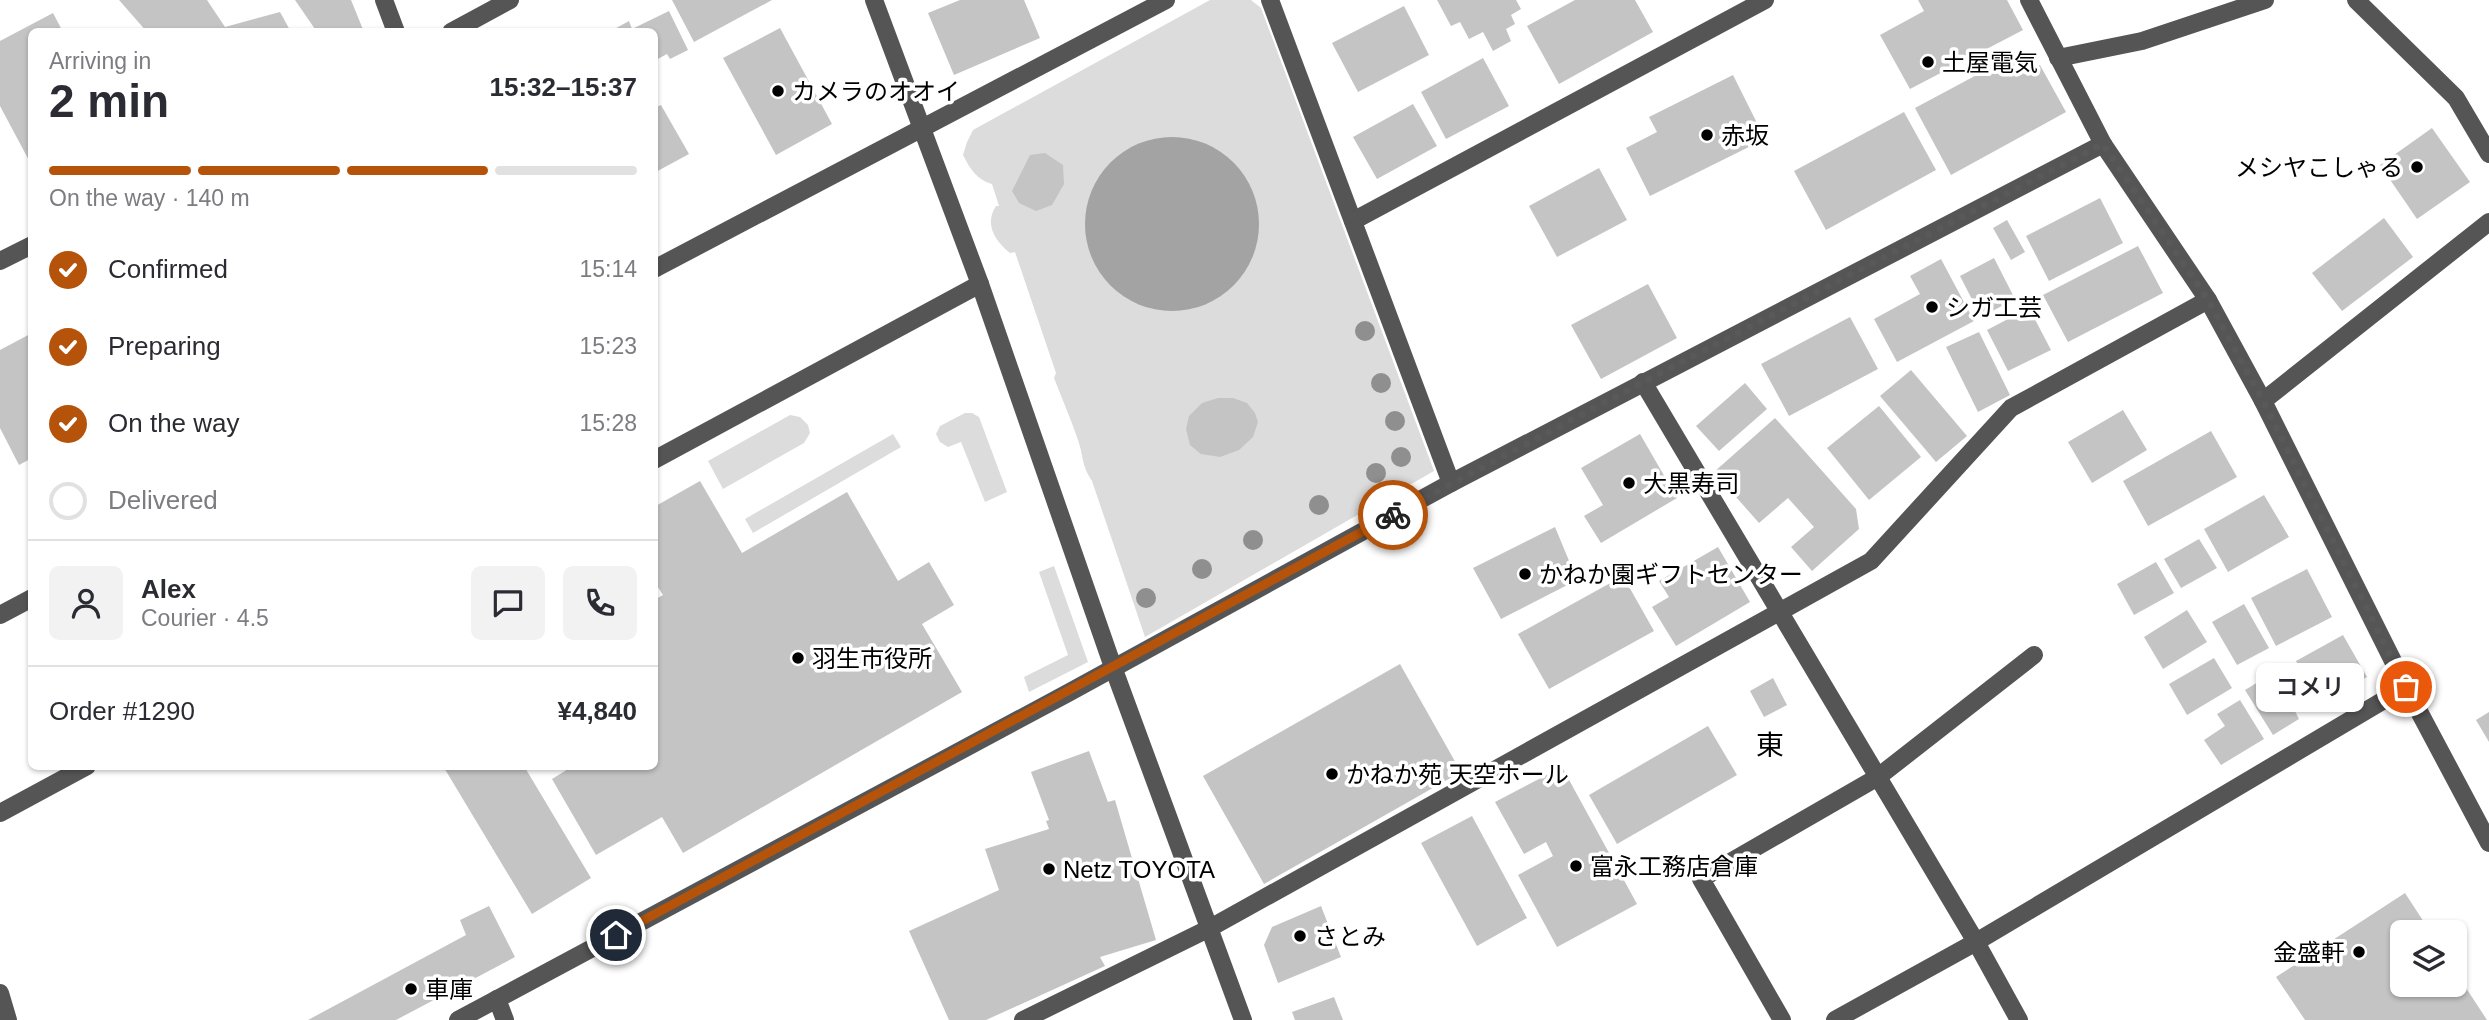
<!DOCTYPE html>
<meta charset="utf-8">
<style>
:root{--surface:#fff;--page:#f2f2f3;--text:#2b2b33;--muted:#7c7c81;--line:#e1e1e2;--accent:#b45309}
body{margin:0;font-family:Arial,"Noto Sans JP",sans-serif;background:var(--page);color:var(--text);height:100vh;display:flex;flex-direction:column;font-size:26px;white-space:nowrap}
*{box-sizing:border-box;margin:0}
p{font-size:23px;color:var(--muted)}
.icon{flex:none;width:38px;height:38px;fill:none;stroke:currentColor;stroke-width:2;stroke-linecap:round;stroke-linejoin:round}
.map{position:relative;flex:1;overflow:hidden}
.details{position:absolute;left:28px;top:28px;width:630px;height:742px;display:flex;flex-direction:column;background:var(--surface);border-radius:10px;box-shadow:0 2px 5px #0004}
.details>*{flex:none}
.fabs{position:absolute;left:2390px;top:920px;display:grid;gap:14px}
.fabs a{display:grid;place-items:center;width:77px;height:77px;border-radius:10px;background:var(--surface);box-shadow:0 2px 5px #0004;font-size:35px}
.pin{position:absolute;display:grid;place-items:center;width:60px;height:60px;color:#fff;margin:-30px;border:4px solid #fff;border-radius:50%;box-shadow:0 2px 7px #0007}
.courier{position:absolute;display:grid;place-items:center;width:70px;height:70px;margin:-35px;border:5px solid #b45309;border-radius:50%;background:#fff;color:#222;box-shadow:0 2px 9px #0007}
.bubble{position:absolute;height:49px;border-radius:10px;background:var(--surface);box-shadow:0 2px 5px #0004;font-size:23px;font-weight:600;line-height:49px;text-align:center}
.overview em{font-style:normal;font-weight:600}
.overview div{display:flex;flex-direction:column-reverse}
.overview{display:flex;align-items:center;justify-content:space-between;height:119px;padding:0 21px}
h1{font-size:46px;font-weight:600;line-height:52px}
.bar{display:grid;grid-template-columns:repeat(4,1fr);gap:10px 7px;align-content:center;height:84px;padding:0 21px}
.bar i{height:9px;border-radius:5px;background:var(--line)}
.bar .active{background:var(--accent)}
.bar p{grid-column:span 4}
.line{display:flex;align-items:center;gap:18px;padding:0 21px;border-top:2px solid var(--line)}
.line div{flex:1}
.round{display:grid;place-items:center;flex:none;width:74px;height:74px;border-radius:10px;background:var(--page)}
ol{padding:0 21px;list-style:none}
li{display:flex;align-items:center;gap:21px;height:77px}
li p{margin-inline-start:auto}
li .icon{padding:7px;border-radius:50%;background:var(--accent);color:#fff;stroke-width:4}
li:last-child{color:var(--muted)}
li i{width:38px;height:38px;border:4px solid var(--line);border-radius:50%}
.map>svg:first-child{display:block}
.green{fill:#dcdcdc}
.water{fill:#a3a3a3}
.building{fill:#c4c4c4}
.lines{fill:none;stroke-linecap:round;stroke-linejoin:round}
.minor{stroke:#555;stroke-width:18}
.tree{fill:#8f8f8f}
.done{stroke:#595959;stroke-width:7;stroke-dasharray:0 12.6}
.route{stroke:#b45309;stroke-width:9}
.poi-dot{fill:#000;stroke:#fff;stroke-width:2.5}
.labels{text-anchor:middle;dominant-baseline:central;stroke-width:7;stroke-linejoin:round;paint-order:stroke}
.poi-label{font-size:24px;fill:#000;stroke:#fff;text-anchor:start}
.quarter-label{font-size:28px;fill:#000;stroke:#fff}
</style>
<div class="map">
<svg width="2489" height="1020" viewBox="0 0 2489 1020">
<rect width="100%" height="100%" fill="#fff"/>
<!-- green -->
<g class="green">
<path d="M 1210,0 L 1251,0 L 1261,8 L 1434,471 L 1145,637 L 1092,481 C 1081,464 1084,458 1078,440 C 1071,419 1062,399 1054,378 L 1056,373 L 1015,252 L 1010,253 C 995,241 984,224 996,206 L 999,206 L 992,184 C 977,180 970,169 963,155 L 967,142 L 973,130 Z"/>
<path d="M 965,413 L 972,413 L 979,417 L 1007,492 L 985,502 L 961,442 L 948,447 L 940,442 L 936,434 L 940,426 Z"/>
<path d="M 790,415 L 800,417 L 808,425 L 810,433 L 804,443 L 723,489 L 708,461 Z"/>
<path d="M 893,434 L 901,447 L 753,533 L 745,519 Z"/>
<path d="M 1054,566 L 1088,662 L 1029,692 L 1024,677 L 1068,655 L 1039,572 Z"/>
</g>
<!-- water -->
<circle class="water" cx="1172" cy="224" r="87"/>
<!-- building -->
<g class="building">
<path d="M 119,0 L 207,0 L 225,27 L 280,12 L 291,32 L 147,32 Z"/>
<path d="M 295,0 L 351,0 L 364,32 L 317,32 Z"/>
<path d="M 672,0 L 772,0 L 694,42 Z"/>
<path d="M 960,0 L 1024,0 L 1040,38 L 954,75 L 928,13 Z"/>
<path d="M 1437,0 L 1516,0 L 1521,9 L 1511,15 L 1515,24 L 1506,29 L 1511,41 L 1493,51 L 1483,32 L 1469,39 L 1460,22 L 1451,26 Z"/>
<path d="M 1575,0 L 1635,0 L 1653,32 L 1559,84 L 1527,26 Z"/>
<path d="M 1918,0 L 2007,0 L 2023,30 L 1910,89 L 1880,35 L 1924,11 Z"/>
<path d="M 1404,6 L 1429,55 L 1358,92 L 1332,43 Z"/>
<path d="M 669,11 L 688,50 L 670,59 L 667,54 L 654,61 L 654,32 L 609,32 L 629,21 L 632,29 Z"/>
<path d="M 53,13 L 63,32 L 32,32 L 32,166 L 0,106 L 0,41 Z"/>
<path d="M 780,28 L 832,124 L 776,155 L 723,58 Z"/>
<path d="M 2014,55 L 2024,74 L 2040,65 L 2066,112 L 1951,175 L 1915,108 Z"/>
<path d="M 1483,58 L 1509,106 L 1446,139 L 1421,92 Z"/>
<path d="M 1733,75 L 1765,139 L 1650,196 L 1626,148 L 1657,132 L 1649,117 Z"/>
<path d="M 1413,104 L 1437,146 L 1377,179 L 1353,137 Z"/>
<path d="M 661,105 L 689,154 L 654,173 L 654,108 Z"/>
<path d="M 1904,112 L 1936,170 L 1826,230 L 1794,171 Z"/>
<path d="M 2432,128 L 2470,182 L 2417,219 L 2380,165 Z"/>
<path d="M 1045,153 L 1063,165 L 1064,184 L 1052,205 L 1036,211 L 1019,203 L 1012,191 L 1030,155 Z"/>
<path d="M 1599,168 L 1627,220 L 1557,257 L 1529,206 Z"/>
<path d="M 2100,198 L 2123,243 L 2049,281 L 2026,236 Z"/>
<path d="M 2384,218 L 2413,257 L 2342,311 L 2312,273 Z"/>
<path d="M 2007,220 L 2025,252 L 2011,260 L 1993,228 Z"/>
<path d="M 2138,246 L 2163,293 L 2068,342 L 2043,295 Z"/>
<path d="M 1994,258 L 2015,299 L 1981,317 L 1960,276 Z"/>
<path d="M 1941,259 L 1974,321 L 1897,362 L 1874,319 L 1920,294 L 1910,276 Z"/>
<path d="M 1648,284 L 1677,338 L 1601,379 L 1571,325 Z"/>
<path d="M 2029,308 L 2051,350 L 2008,371 L 1987,330 Z"/>
<path d="M 1850,317 L 1878,369 L 1789,416 L 1761,364 Z"/>
<path d="M 1979,332 L 2010,395 L 1978,412 L 1946,347 Z"/>
<path d="M 32,333 L 32,458 L 19,465 L 0,428 L 0,350 Z"/>
<path d="M 1911,370 L 1967,436 L 1936,462 L 1880,396 Z"/>
<path d="M 1745,383 L 1767,409 L 1719,451 L 1696,426 Z"/>
<path d="M 1218,398 L 1233,398 L 1247,403 L 1255,413 L 1258,422 L 1253,437 L 1239,450 L 1220,457 L 1201,454 L 1190,445 L 1186,429 L 1189,416 L 1202,403 Z"/>
<path d="M 1879,406 L 1921,457 L 1869,500 L 1827,448 Z"/>
<path d="M 2123,410 L 2147,450 L 2092,483 L 2068,442 Z"/>
<path d="M 1775,418 L 1856,509 L 1859,529 L 1812,571 L 1791,547 L 1814,527 L 1788,498 L 1759,523 L 1714,472 Z"/>
<path d="M 2211,431 L 2237,477 L 2148,526 L 2123,481 Z"/>
<path d="M 1640,434 L 1677,498 L 1601,543 L 1584,516 L 1603,505 L 1581,468 Z"/>
<path d="M 700,481 L 742,553 L 847,492 L 898,581 L 929,562 L 954,605 L 922,624 L 962,692 L 683,853 L 662,817 L 596,855 L 552,779 L 573,766 L 654,766 L 654,600 L 663,595 L 654,581 L 654,507 Z"/>
<path d="M 2264,495 L 2289,537 L 2228,572 L 2204,529 Z"/>
<path d="M 1555,527 L 1577,580 L 1501,619 L 1473,568 Z"/>
<path d="M 2199,539 L 2217,568 L 2181,588 L 2164,559 Z"/>
<path d="M 1718,547 L 1750,602 L 1676,646 L 1652,607 L 1669,597 L 1659,581 Z"/>
<path d="M 2156,562 L 2174,593 L 2134,615 L 2117,584 Z"/>
<path d="M 2307,569 L 2332,617 L 2276,646 L 2251,598 Z"/>
<path d="M 1623,576 L 1654,631 L 1549,689 L 1518,634 Z"/>
<path d="M 2244,604 L 2269,648 L 2237,665 L 2212,622 Z"/>
<path d="M 2187,610 L 2207,642 L 2163,669 L 2144,637 Z"/>
<path d="M 2343,635 L 2367,677 L 2320,703 L 2296,661 Z"/>
<path d="M 2214,658 L 2232,688 L 2187,715 L 2169,684 Z"/>
<path d="M 1400,664 L 1461,772 L 1264,884 L 1203,776 Z"/>
<path d="M 2286,665 L 2306,698 L 2293,707 L 2299,719 L 2273,735 L 2245,690 Z"/>
<path d="M 1773,678 L 1787,705 L 1764,717 L 1750,691 Z"/>
<path d="M 2240,700 L 2264,739 L 2221,765 L 2204,740 L 2225,726 L 2217,714 Z"/>
<path d="M 2489,712 L 2489,742 L 2476,720 Z"/>
<path d="M 1708,726 L 1737,775 L 1617,844 L 1589,795 Z"/>
<path d="M 1089,751 L 1108,802 L 1115,800 L 1156,940 L 1100,957 L 1105,966 L 986,1020 L 949,1020 L 909,931 L 999,890 L 985,849 L 1049,829 L 1046,821 L 1049,820 L 1031,772 Z"/>
<path d="M 443,766 L 524,766 L 591,878 L 532,914 Z"/>
<path d="M 1562,767 L 1637,904 L 1557,947 L 1518,875 L 1553,856 L 1546,842 L 1524,854 L 1495,802 Z"/>
<path d="M 1472,816 L 1527,918 L 1477,946 L 1421,843 Z"/>
<path d="M 2405,893 L 2431,933 L 2403,933 L 2403,985 L 2455,985 L 2455,971 L 2487,1020 L 2305,1020 L 2276,977 Z"/>
<path d="M 489,906 L 515,957 L 396,1020 L 308,1020 L 466,935 L 460,920 Z"/>
<path d="M 1321,906 L 1341,957 L 1278,983 L 1264,945 L 1272,927 Z"/>
<path d="M 1334,997 L 1343,1020 L 1295,1020 L 1292,1012 Z"/>
</g>
<g class="lines">
<!-- minor -->
<g class="minor">
<path d="M 384,0 L 396,32"/>
<path d="M 874,0 L 980,284 L 1113,667 L 1243,1020"/>
<path d="M 1270,0 L 1451,483"/>
<path d="M 2029,0 L 2103,144 L 2208,300 L 2263,401 L 2406,687 L 2489,843"/>
<path d="M 2356,0 L 2456,98 L 2489,154"/>
<path d="M 451,32 L 510,0"/>
<path d="M 2058,58 L 2142,41 L 2265,0"/>
<path d="M 1353,221 L 1765,0"/>
<path d="M 0,261 L 32,245"/>
<path d="M 654,269 L 1166,0"/>
<path d="M 1643,382 L 1976,942 L 2019,1020"/>
<path d="M 2263,401 L 2489,222"/>
<path d="M 654,460 L 980,284"/>
<path d="M 0,615 L 32,598"/>
<path d="M 0,813 L 87,766"/>
<path d="M 0,993 L 8,1020"/>
<path d="M 497,999 L 505,1020"/>
<path d="M 458,1020 L 1068,693 L 1451,483 L 2103,144"/>
<path d="M 1023,1020 L 1210,928 L 1871,561 L 2011,408 L 2208,300"/>
<path d="M 1782,1020 L 1701,879 L 1878,777 L 2034,655"/>
<path d="M 1835,1020 L 1976,942 L 2406,687"/>
</g>
</g>
<!-- trees -->
<g class="tree">
<circle cx="1365" cy="331" r="10"/>
<circle cx="1381" cy="383" r="10"/>
<circle cx="1395" cy="421" r="10"/>
<circle cx="1401" cy="457" r="10"/>
<circle cx="1376" cy="473" r="10"/>
<circle cx="1319" cy="505" r="10"/>
<circle cx="1253" cy="540" r="10"/>
<circle cx="1202" cy="569" r="10"/>
<circle cx="1146" cy="598" r="10"/>
</g>
<g class="lines">
<!-- done -->
<path class="done" d="M 1393,515 L 1643,382 L 2103,144 L 2208,300 L 2263,401 L 2406,687"/>
<!-- route -->
<path class="route" d="M 616,935 L 1393,515"/>
</g>
<!-- markers -->
<g class="poi-dot">
<circle cx="1928" cy="62" r="7"/>
<circle cx="778" cy="91" r="7"/>
<circle cx="1707" cy="135" r="7"/>
<circle cx="2417" cy="167" r="7"/>
<circle cx="1932" cy="307" r="7"/>
<circle cx="1629" cy="483" r="7"/>
<circle cx="1525" cy="574" r="7"/>
<circle cx="798" cy="658" r="7"/>
<circle cx="1332" cy="774" r="7"/>
<circle cx="1576" cy="866" r="7"/>
<circle cx="1049" cy="869" r="7"/>
<circle cx="1300" cy="936" r="7"/>
<circle cx="2359" cy="952" r="7"/>
<circle cx="411" cy="989" r="7"/>
</g>
<g class="labels">
<!-- poi labels -->
<g class="poi-label">
<text x="1942" y="62">土屋電気</text>
<text x="792" y="91">カメラのオオイ</text>
<text x="1721" y="135">赤坂</text>
<text x="2403" y="167" text-anchor="end">メシヤこしゃる</text>
<text x="1946" y="307">シガ工芸</text>
<text x="1643" y="483">大黒寿司</text>
<text x="1539" y="574">かねか園ギフトセンター</text>
<text x="812" y="658">羽生市役所</text>
<text x="1346" y="774">かねか苑 天空ホール</text>
<text x="1590" y="866">富永工務店倉庫</text>
<text x="1063" y="869">Netz TOYOTA</text>
<text x="1314" y="936">さとみ</text>
<text x="2345" y="952" text-anchor="end">金盛軒</text>
<text x="425" y="989">車庫</text>
</g>
<!-- quarter labels -->
<g class="quarter-label">
<text x="1770" y="745">東</text>
</g>
</g>
</svg>
<div class="fabs">
<a><svg class="icon" aria-label="layers" viewBox="0 0 24 24"><path d="M12 4l9 5-9 5-9-5zM3 14l9 5 9-5"/></svg></a>
</div>
<div class="pin" style="left:2406px;top:687px;background:#ea580c"><svg class="icon" aria-label="bag" viewBox="0 0 24 24"><path d="M5 8h14l-1 12H6zM9 8a3 3 0 0 1 6 0"/></svg></div>
<div class="pin" style="left:616px;top:935px;background:#1f2937"><svg class="icon" aria-label="home" viewBox="0 0 24 24"><path d="M3 11l9-7 9 7M6 9v11h12V9"/></svg></div>
<div class="courier" style="left:1393px;top:515px"><svg class="icon" aria-label="bike" viewBox="0 0 24 24"><circle cx="6" cy="16" r="4"/><circle cx="18" cy="16" r="4"/><path d="M6 16l4-8h5l3 8M10 8l3 8H6M13 5h3"/></svg></div>
<div class="bubble" style="left:2256px;top:663px;width:108px">コメリ</div>
<section class="details">
<div class="overview"><div><h1>2 min</h1><p>Arriving in</p></div><em>15:32–15:37</em></div>
<div class="bar"><i class="active"></i><i class="active"></i><i class="active"></i><i></i><p>On the way · 140 m</p></div>
<ol>
<li><svg class="icon" aria-label="check" viewBox="0 0 24 24"><path d="M5 12l5 5 9-10"/></svg>Confirmed<p>15:14</p></li>
<li><svg class="icon" aria-label="check" viewBox="0 0 24 24"><path d="M5 12l5 5 9-10"/></svg>Preparing<p>15:23</p></li>
<li><svg class="icon" aria-label="check" viewBox="0 0 24 24"><path d="M5 12l5 5 9-10"/></svg>On the way<p>15:28</p></li>
<li><i></i>Delivered</li>
</ol>
<div class="line" style="height:126px"><a class="round"><svg class="icon" aria-label="person" viewBox="0 0 24 24"><circle cx="12" cy="8" r="4"/><path d="M4 21q1-7 8-7t8 7"/></svg></a><div><b>Alex</b><p>Courier · 4.5</p></div><a class="round"><svg class="icon" aria-label="chat" viewBox="0 0 24 24"><path d="M4 5h16v11H9l-5 4z"/></svg></a><a class="round"><svg class="icon" aria-label="phone" viewBox="0 0 24 24"><path d="M5 4h4l2 5-3 2q2 4 5 5l2-3 5 2v4C11 20 4 13 5 4z"/></svg></a></div>
<div class="line" style="height:91px"><div>Order #1290</div><b>¥4,840</b></div>
</section>
</div>
